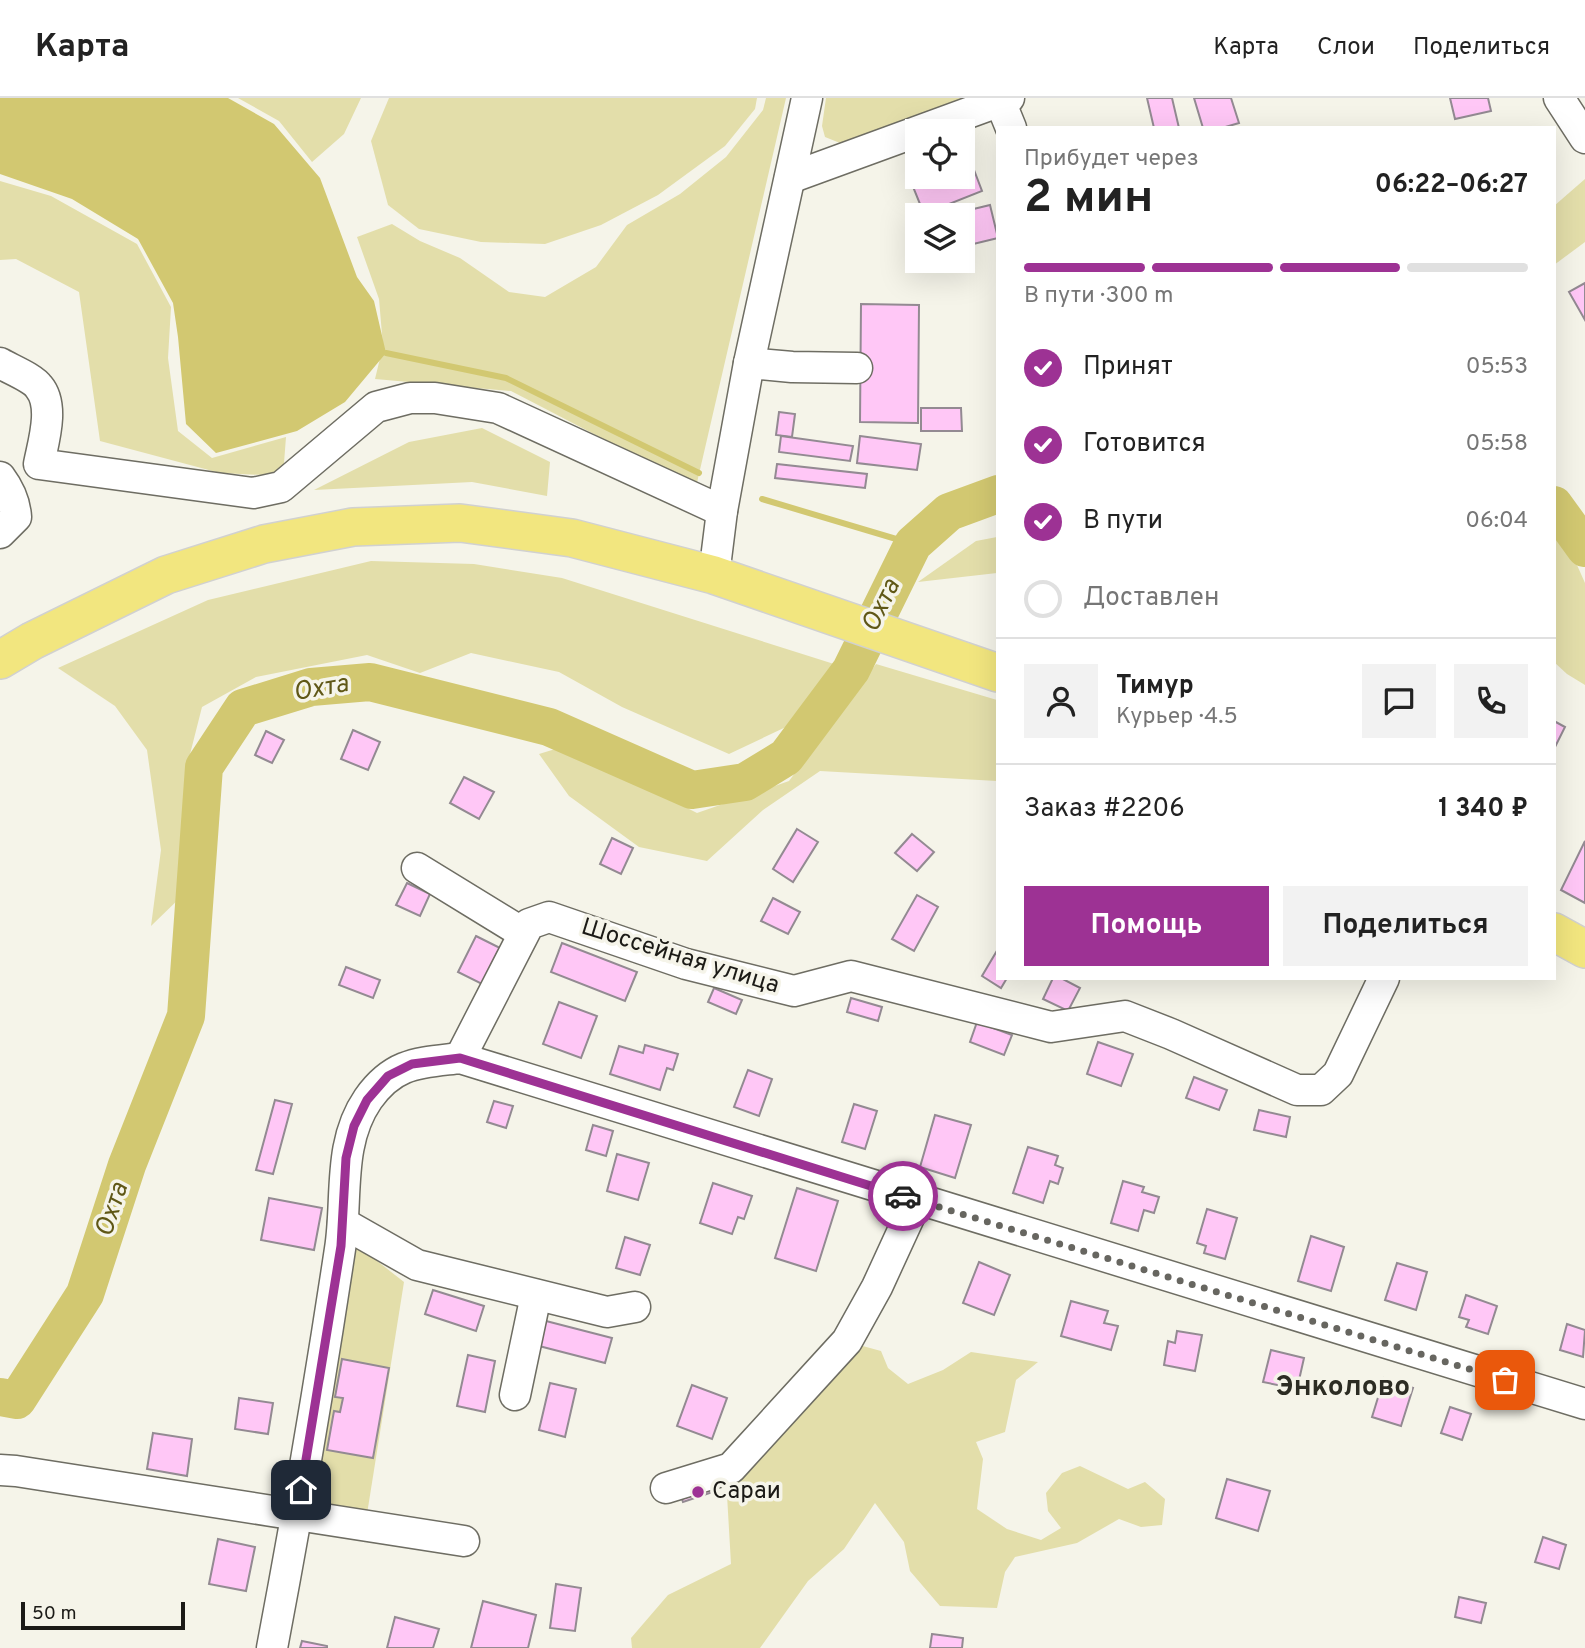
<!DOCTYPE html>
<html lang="ru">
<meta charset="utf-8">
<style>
:root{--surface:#fff;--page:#f2f2f2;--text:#222;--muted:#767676;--line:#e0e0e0;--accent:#9d3294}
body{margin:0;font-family:Overpass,sans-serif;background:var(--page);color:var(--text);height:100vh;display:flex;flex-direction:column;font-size:26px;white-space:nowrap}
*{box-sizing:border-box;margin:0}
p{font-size:23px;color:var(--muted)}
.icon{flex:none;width:38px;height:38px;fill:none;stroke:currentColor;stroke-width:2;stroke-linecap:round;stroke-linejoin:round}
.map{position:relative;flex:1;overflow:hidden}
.sheet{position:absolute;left:996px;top:28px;width:560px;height:854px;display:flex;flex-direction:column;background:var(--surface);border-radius:0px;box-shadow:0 7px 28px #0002}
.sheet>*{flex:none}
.tools{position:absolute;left:905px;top:21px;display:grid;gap:14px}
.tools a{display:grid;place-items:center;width:70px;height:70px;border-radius:0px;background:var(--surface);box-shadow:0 7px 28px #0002;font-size:35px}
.scale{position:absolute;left:21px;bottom:18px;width:164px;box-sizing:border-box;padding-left:7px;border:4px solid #1b1a16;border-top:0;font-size:19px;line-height:24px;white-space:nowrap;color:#1b1a16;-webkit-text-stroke:5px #f5f4e9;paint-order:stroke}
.pin{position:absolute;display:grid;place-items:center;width:60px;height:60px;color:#fff;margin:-30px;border-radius:14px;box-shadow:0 4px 10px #0006}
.courier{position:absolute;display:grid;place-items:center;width:70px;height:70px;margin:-35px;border:5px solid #9d3294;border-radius:50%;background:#fff;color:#222;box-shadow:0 2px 9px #0007}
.summary em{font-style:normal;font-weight:700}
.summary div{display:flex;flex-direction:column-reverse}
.summary{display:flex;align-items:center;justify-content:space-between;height:119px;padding:0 28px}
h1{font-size:46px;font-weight:700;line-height:52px}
.bar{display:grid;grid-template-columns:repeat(4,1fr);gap:10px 7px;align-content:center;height:84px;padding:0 28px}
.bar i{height:9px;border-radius:5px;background:var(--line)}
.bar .current{background:var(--accent)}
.bar p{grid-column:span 4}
.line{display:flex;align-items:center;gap:18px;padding:0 28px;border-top:2px solid var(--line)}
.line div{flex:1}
.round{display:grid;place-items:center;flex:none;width:74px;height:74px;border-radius:0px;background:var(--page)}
ol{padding:0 28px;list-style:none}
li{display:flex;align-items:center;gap:21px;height:77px}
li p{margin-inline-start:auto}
li .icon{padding:7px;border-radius:50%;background:var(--accent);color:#fff;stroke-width:4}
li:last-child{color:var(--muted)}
li i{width:38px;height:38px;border:4px solid var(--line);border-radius:50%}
.primary-button{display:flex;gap:14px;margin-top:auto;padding:14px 28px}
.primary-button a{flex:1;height:80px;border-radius:0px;background:var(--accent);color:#fff;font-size:28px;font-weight:700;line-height:80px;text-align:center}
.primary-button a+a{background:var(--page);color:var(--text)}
header{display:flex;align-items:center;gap:42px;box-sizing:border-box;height:98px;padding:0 35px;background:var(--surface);border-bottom:2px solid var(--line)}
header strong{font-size:33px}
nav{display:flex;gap:38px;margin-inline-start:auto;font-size:24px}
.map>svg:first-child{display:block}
.green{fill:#e3deaa}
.water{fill:#d2c871}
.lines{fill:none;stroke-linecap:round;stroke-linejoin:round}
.stream{stroke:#d2c871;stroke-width:6}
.river{stroke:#d2c871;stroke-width:38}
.building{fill:#ffc7f6;stroke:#938a92;stroke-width:2}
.minor-casing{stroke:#6e6d63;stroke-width:33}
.major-casing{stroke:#d1d1d0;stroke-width:40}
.minor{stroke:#fff;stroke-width:30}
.major{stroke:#f2e67f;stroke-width:37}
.done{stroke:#676660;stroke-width:7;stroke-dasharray:0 12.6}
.route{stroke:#9d3294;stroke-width:9}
.poi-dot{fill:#9d3294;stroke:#f5f4e9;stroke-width:2.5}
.labels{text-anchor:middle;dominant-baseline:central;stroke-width:7;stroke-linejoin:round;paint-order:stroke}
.street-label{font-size:24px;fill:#1b1a16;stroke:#f5f4e9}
.poi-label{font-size:24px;fill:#1b1a16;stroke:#f5f4e9;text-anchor:start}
.water-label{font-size:26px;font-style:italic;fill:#5f5716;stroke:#f5f4e9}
.quarter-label{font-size:28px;font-weight:bold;fill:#2c2c23;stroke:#f5f4e9}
</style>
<header>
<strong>Карта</strong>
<nav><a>Карта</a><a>Слои</a><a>Поделиться</a></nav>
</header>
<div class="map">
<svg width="1585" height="1550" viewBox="0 0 1585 1550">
<rect width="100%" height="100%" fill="#f5f4e9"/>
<!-- green -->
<g class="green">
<path d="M 238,0 L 361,0 L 344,36 L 312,64 L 279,23 Z"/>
<path d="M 389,0 L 757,0 L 755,11 L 725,48 L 658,97 L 601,127 L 545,146 L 481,144 L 419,131 L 388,107 L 371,43 Z"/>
<path d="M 766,0 L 786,0 L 696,389 L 511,293 L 375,281 L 383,248 L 379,201 L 357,139 L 392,126 L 420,143 L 460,160 L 509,194 L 545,199 L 596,169 L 627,127 L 680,96 L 726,59 L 763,12 Z"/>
<path d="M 826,0 L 969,0 L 840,45 L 825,39 L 822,28 Z"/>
<path d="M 1585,81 L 1585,144 L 1554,167 L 1554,108 Z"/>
<path d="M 0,83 L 51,98 L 137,146 L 171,209 L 168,260 L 178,333 L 212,360 L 286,339 L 283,378 L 220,375 L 100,343 L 79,194 L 16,161 L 0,162 Z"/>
<path d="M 482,330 L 550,364 L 547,398 L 472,384 L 314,392 L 409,344 Z"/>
<path d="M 1554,430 L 1569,449 L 1585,485 L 1585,587 L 1567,576 L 1554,564 Z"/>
<path d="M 997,439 L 997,475 L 918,484 L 976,443 Z"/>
<path d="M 371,463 L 474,466 L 562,480 L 834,566 L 788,628 L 729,656 L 622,609 L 559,574 L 471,555 L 420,575 L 367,557 L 256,579 L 202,609 L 186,672 L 194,711 L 184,764 L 184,796 L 151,828 L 161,752 L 147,652 L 115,608 L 58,570 L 208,502 Z"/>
<path d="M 876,566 L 997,602 L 997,683 L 820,673 L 763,712 L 707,763 L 639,749 L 569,698 L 539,656 L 565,648 L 697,715 L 789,683 Z"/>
<path d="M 354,1145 L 404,1184 L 367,1416 L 308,1407 Z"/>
<path d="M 859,1247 L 881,1253 L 888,1270 L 908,1286 L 943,1272 L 971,1254 L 1038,1264 L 1016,1282 L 1005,1334 L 976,1344 L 983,1361 L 977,1411 L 1007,1431 L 1041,1442 L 1061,1430 L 1048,1413 L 1046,1395 L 1062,1375 L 1080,1368 L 1128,1391 L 1145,1384 L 1165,1401 L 1162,1427 L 1141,1429 L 1119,1421 L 1077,1445 L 1015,1459 L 1005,1474 L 997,1510 L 940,1508 L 910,1473 L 904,1444 L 875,1405 L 844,1451 L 808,1483 L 760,1550 L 632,1550 L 631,1540 L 668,1497 L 731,1466 L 727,1397 L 740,1371 Z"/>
</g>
<!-- water -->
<path class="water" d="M 0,0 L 228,0 L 274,26 L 320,80 L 357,179 L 374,203 L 386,255 L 345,304 L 297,333 L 216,355 L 186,326 L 178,239 L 173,205 L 138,141 L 72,101 L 0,76 Z"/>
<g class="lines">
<!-- stream -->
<g class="stream">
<path d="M 386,255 L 506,280 L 699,375"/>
<path d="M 762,401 L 913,446"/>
</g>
<!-- river -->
<g class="river">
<path d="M 1554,407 L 1585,450"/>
<path d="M 0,1299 L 17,1302 L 85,1196 L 127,1067 L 186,918 L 204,669 L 243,610 L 311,589 L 370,584 L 549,629 L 692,692 L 745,684 L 786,659 L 851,572 L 913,446 L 949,414 L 998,396"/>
</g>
</g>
<!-- building -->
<g class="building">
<path d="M 1147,0 L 1172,0 L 1179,30 L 1154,30 Z"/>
<path d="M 1194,0 L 1231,0 L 1239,25 L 1222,30 L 1203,30 Z"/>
<path d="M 1450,0 L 1488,0 L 1491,13 L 1455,21 Z"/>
<path d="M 966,51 L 982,93 L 924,116 L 907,74 L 917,71 L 917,79 L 962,79 L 962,53 Z"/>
<path d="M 990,107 L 998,140 L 965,148 L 962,117 L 957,115 Z"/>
<path d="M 1585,185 L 1585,222 L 1569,194 Z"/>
<path d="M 861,206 L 919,207 L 918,325 L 860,324 Z"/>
<path d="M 921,310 L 961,310 L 962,333 L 921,333 Z"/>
<path d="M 779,314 L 795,316 L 792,339 L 776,337 Z"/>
<path d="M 781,338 L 853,348 L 850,363 L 779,354 Z"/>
<path d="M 860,338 L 921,346 L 917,372 L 857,365 Z"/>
<path d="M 777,366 L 867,376 L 865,390 L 775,380 Z"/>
<path d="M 1554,623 L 1565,629 L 1554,651 Z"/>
<path d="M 353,632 L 380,644 L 368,672 L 341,661 Z"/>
<path d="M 266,633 L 284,642 L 272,665 L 255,657 Z"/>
<path d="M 464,679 L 494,694 L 479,721 L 450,705 Z"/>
<path d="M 797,731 L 818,744 L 793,784 L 773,771 Z"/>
<path d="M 912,736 L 934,754 L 917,773 L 895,755 Z"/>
<path d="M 612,740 L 633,750 L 621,776 L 600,766 Z"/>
<path d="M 1585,743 L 1585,805 L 1561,792 Z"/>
<path d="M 407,785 L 430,796 L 420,818 L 396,807 Z"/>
<path d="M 917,797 L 938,809 L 914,853 L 892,841 Z"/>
<path d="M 773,800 L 800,814 L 788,836 L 761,823 Z"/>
<path d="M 476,838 L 500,850 L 482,886 L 458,874 Z"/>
<path d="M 562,845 L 637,874 L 625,903 L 551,874 Z"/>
<path d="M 998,851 L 998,880 L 1007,880 L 1001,890 L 982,878 Z"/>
<path d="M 346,869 L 380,882 L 373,900 L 339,887 Z"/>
<path d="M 1053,880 L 1061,880 L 1080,890 L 1068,913 L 1043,901 Z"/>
<path d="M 714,890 L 742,902 L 736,916 L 708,904 Z"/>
<path d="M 851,900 L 882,909 L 878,923 L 847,914 Z"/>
<path d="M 559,904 L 597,918 L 581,960 L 543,946 Z"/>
<path d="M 977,924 L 1012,937 L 1004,957 L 970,944 Z"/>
<path d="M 1098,944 L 1133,956 L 1121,988 L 1087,976 Z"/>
<path d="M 645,947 L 678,956 L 673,972 L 667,970 L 660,992 L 610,976 L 619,948 L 643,955 Z"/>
<path d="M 748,972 L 772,981 L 759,1018 L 734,1009 Z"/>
<path d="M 1194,979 L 1227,992 L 1219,1012 L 1186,1000 Z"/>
<path d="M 275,1002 L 292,1006 L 273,1076 L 256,1072 Z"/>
<path d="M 494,1003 L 513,1008 L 506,1030 L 487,1024 Z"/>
<path d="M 854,1006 L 877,1013 L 865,1051 L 842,1044 Z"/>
<path d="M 1259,1012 L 1290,1019 L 1286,1039 L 1254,1032 Z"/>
<path d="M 935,1017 L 971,1027 L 955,1080 L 920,1069 Z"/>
<path d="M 593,1027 L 613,1033 L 606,1058 L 586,1052 Z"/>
<path d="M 1028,1049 L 1058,1058 L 1055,1067 L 1063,1070 L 1058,1086 L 1050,1083 L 1043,1105 L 1013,1095 Z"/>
<path d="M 617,1056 L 649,1065 L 638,1102 L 607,1093 Z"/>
<path d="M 1123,1083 L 1144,1089 L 1142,1094 L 1159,1099 L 1154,1115 L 1144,1112 L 1138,1133 L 1111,1125 Z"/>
<path d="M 713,1085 L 752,1098 L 744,1121 L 738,1119 L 732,1136 L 700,1125 Z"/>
<path d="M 797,1090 L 838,1103 L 816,1173 L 775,1160 Z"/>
<path d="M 269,1100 L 322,1110 L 314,1152 L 261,1142 Z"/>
<path d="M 1207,1111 L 1237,1120 L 1225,1161 L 1204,1155 L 1206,1148 L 1197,1145 Z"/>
<path d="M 1311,1138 L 1344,1149 L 1331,1193 L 1298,1183 Z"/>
<path d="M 625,1139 L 650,1147 L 640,1177 L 616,1170 Z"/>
<path d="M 979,1164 L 1010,1177 L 994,1217 L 963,1205 Z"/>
<path d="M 1397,1165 L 1427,1174 L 1416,1212 L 1385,1202 Z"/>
<path d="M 433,1192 L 484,1208 L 476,1233 L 425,1216 Z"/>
<path d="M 1466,1197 L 1497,1208 L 1488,1236 L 1466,1229 L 1469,1222 L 1459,1219 Z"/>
<path d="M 1071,1203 L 1108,1213 L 1104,1225 L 1118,1228 L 1111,1252 L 1061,1238 Z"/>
<path d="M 546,1223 L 612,1240 L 605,1265 L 539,1248 Z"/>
<path d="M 1567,1226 L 1585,1232 L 1583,1259 L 1560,1252 Z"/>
<path d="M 1177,1233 L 1202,1237 L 1195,1273 L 1164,1267 L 1168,1243 L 1175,1245 Z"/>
<path d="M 1271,1252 L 1304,1260 L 1297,1291 L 1263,1284 Z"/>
<path d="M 468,1257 L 495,1263 L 485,1314 L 457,1308 Z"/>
<path d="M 342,1261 L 389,1270 L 373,1360 L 327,1352 L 334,1313 L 340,1314 L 343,1300 L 335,1299 Z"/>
<path d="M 1384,1280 L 1413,1290 L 1401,1328 L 1372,1319 Z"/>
<path d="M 550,1285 L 576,1291 L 565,1339 L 539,1332 Z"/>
<path d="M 692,1287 L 727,1300 L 712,1341 L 677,1328 Z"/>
<path d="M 239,1300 L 273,1305 L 268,1336 L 235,1331 Z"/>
<path d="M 1450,1309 L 1471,1316 L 1462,1342 L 1441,1335 Z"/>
<path d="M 153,1335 L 192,1341 L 187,1378 L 147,1371 Z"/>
<path d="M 1227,1381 L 1270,1393 L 1258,1433 L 1216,1420 Z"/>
<path d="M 713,1385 L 716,1393 L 683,1404 L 680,1395 Z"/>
<path d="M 1543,1439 L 1566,1447 L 1559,1471 L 1535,1464 Z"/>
<path d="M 218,1441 L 255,1449 L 246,1493 L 209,1486 Z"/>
<path d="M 556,1486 L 581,1490 L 575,1533 L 550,1530 Z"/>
<path d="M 1459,1499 L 1486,1505 L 1481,1525 L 1455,1519 Z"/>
<path d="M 483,1503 L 536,1517 L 528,1550 L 471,1550 Z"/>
<path d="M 395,1519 L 439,1531 L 433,1550 L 387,1550 Z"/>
<path d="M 932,1536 L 963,1540 L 962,1550 L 930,1550 Z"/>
<path d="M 302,1543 L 327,1548 L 327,1550 L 300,1550 Z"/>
</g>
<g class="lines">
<defs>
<g id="minor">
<path d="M 1559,0 L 1585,40"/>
<path d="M 1000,3 L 1011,30"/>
<path d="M 790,80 L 1009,0"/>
<path d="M 0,265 C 10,271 33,280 39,289 C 55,308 43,345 39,366 L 253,395 L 281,389 L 376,309 L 410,300 L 435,300 L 498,310 L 722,413"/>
<path d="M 749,265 L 792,269 L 857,270"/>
<path d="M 0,379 C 9,391 15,403 16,419 L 0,435"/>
<path d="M 714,477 L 722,413 L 749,265 L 807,0"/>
<path d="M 417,770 L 523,835"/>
<path d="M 460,960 L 529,826 L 549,819 L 686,866 L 794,893 L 851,878 L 1051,929 L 1125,918 L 1171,936 L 1297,992 L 1321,992 L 1338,976 L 1384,880"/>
<path d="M 343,1125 L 417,1167 L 607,1214 L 635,1209"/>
<path d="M 515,1297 L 536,1197"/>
<path d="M 0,1372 L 16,1373 L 464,1443"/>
<path d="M 666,1390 L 731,1370 L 847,1243 L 877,1189 L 917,1102"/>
<path d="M 272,1550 C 297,1418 320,1284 340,1151 C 348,1101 337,1046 368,1001 C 394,964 419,965 460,960 L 1585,1306"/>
</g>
<g id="major">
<path d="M 0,562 L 32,543 L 166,477 L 264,446 L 353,429 L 460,425 L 572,440 L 714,477 L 998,575"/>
<path d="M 1554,834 L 1585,851"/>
</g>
</defs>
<!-- minor casing -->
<use href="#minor" class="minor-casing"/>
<!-- major casing -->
<use href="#major" class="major-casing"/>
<!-- minor -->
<use href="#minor" class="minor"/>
<!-- major -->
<use href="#major" class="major"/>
</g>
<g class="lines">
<!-- done -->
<path class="done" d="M 903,1098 L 1505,1282"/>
<!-- route -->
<path class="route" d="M 301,1392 L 341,1148 L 346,1060 L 354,1028 L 367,1002 L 388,978 L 412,966 L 460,960 L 903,1098"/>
</g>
<!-- markers -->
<circle class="poi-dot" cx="698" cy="1394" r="7"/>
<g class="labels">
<!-- street labels -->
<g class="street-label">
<text transform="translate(680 859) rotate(17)">Шоссейная улица</text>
</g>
<!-- poi labels -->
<g class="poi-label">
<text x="712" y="1394">Сараи</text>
</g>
<!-- water labels -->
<g class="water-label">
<text transform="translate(882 508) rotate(-64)">Охта</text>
<text transform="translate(321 591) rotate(-10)">Охта</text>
<text transform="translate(113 1112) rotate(-72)">Охта</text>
</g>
<!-- quarter labels -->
<g class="quarter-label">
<text x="1343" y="1290">Энколово</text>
</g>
</g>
</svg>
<div class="tools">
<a><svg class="icon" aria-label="locate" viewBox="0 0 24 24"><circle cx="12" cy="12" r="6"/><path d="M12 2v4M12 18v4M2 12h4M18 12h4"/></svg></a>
<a><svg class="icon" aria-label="layers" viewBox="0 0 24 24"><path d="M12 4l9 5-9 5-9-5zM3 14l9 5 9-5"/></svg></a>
</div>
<div class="scale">50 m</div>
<div class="pin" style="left:1505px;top:1282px;background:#ea580c"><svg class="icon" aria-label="bag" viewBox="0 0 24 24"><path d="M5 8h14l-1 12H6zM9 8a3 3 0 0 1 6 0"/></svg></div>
<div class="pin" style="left:301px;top:1392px;background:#1f2937"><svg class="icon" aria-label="home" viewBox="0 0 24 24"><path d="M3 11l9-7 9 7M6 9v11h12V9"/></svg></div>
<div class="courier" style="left:903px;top:1098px"><svg class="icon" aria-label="car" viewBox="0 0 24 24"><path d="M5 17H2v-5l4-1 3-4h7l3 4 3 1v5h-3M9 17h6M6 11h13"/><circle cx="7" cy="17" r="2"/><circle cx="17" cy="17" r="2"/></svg></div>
<section class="sheet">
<div class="summary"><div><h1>2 мин</h1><p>Прибудет через</p></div><em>06:22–06:27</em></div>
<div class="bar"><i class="current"></i><i class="current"></i><i class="current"></i><i></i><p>В пути · 300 m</p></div>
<ol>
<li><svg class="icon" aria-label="check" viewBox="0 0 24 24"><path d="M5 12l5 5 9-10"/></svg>Принят<p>05:53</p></li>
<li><svg class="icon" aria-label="check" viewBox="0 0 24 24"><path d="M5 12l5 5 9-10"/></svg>Готовится<p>05:58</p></li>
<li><svg class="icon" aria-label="check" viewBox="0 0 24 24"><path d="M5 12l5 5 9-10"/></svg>В пути<p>06:04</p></li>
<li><i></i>Доставлен</li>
</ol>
<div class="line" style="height:126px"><a class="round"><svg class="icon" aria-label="person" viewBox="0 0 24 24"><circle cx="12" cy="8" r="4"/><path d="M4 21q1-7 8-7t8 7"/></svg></a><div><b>Тимур</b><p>Курьер · 4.5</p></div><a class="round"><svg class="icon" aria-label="chat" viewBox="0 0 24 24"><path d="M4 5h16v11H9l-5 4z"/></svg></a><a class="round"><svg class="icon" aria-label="phone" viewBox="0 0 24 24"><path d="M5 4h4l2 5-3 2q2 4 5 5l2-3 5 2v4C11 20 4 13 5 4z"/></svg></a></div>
<div class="line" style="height:91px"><div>Заказ #2206</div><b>1 340 ₽</b></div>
<div class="primary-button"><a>Помощь</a><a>Поделиться</a></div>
</section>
</div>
